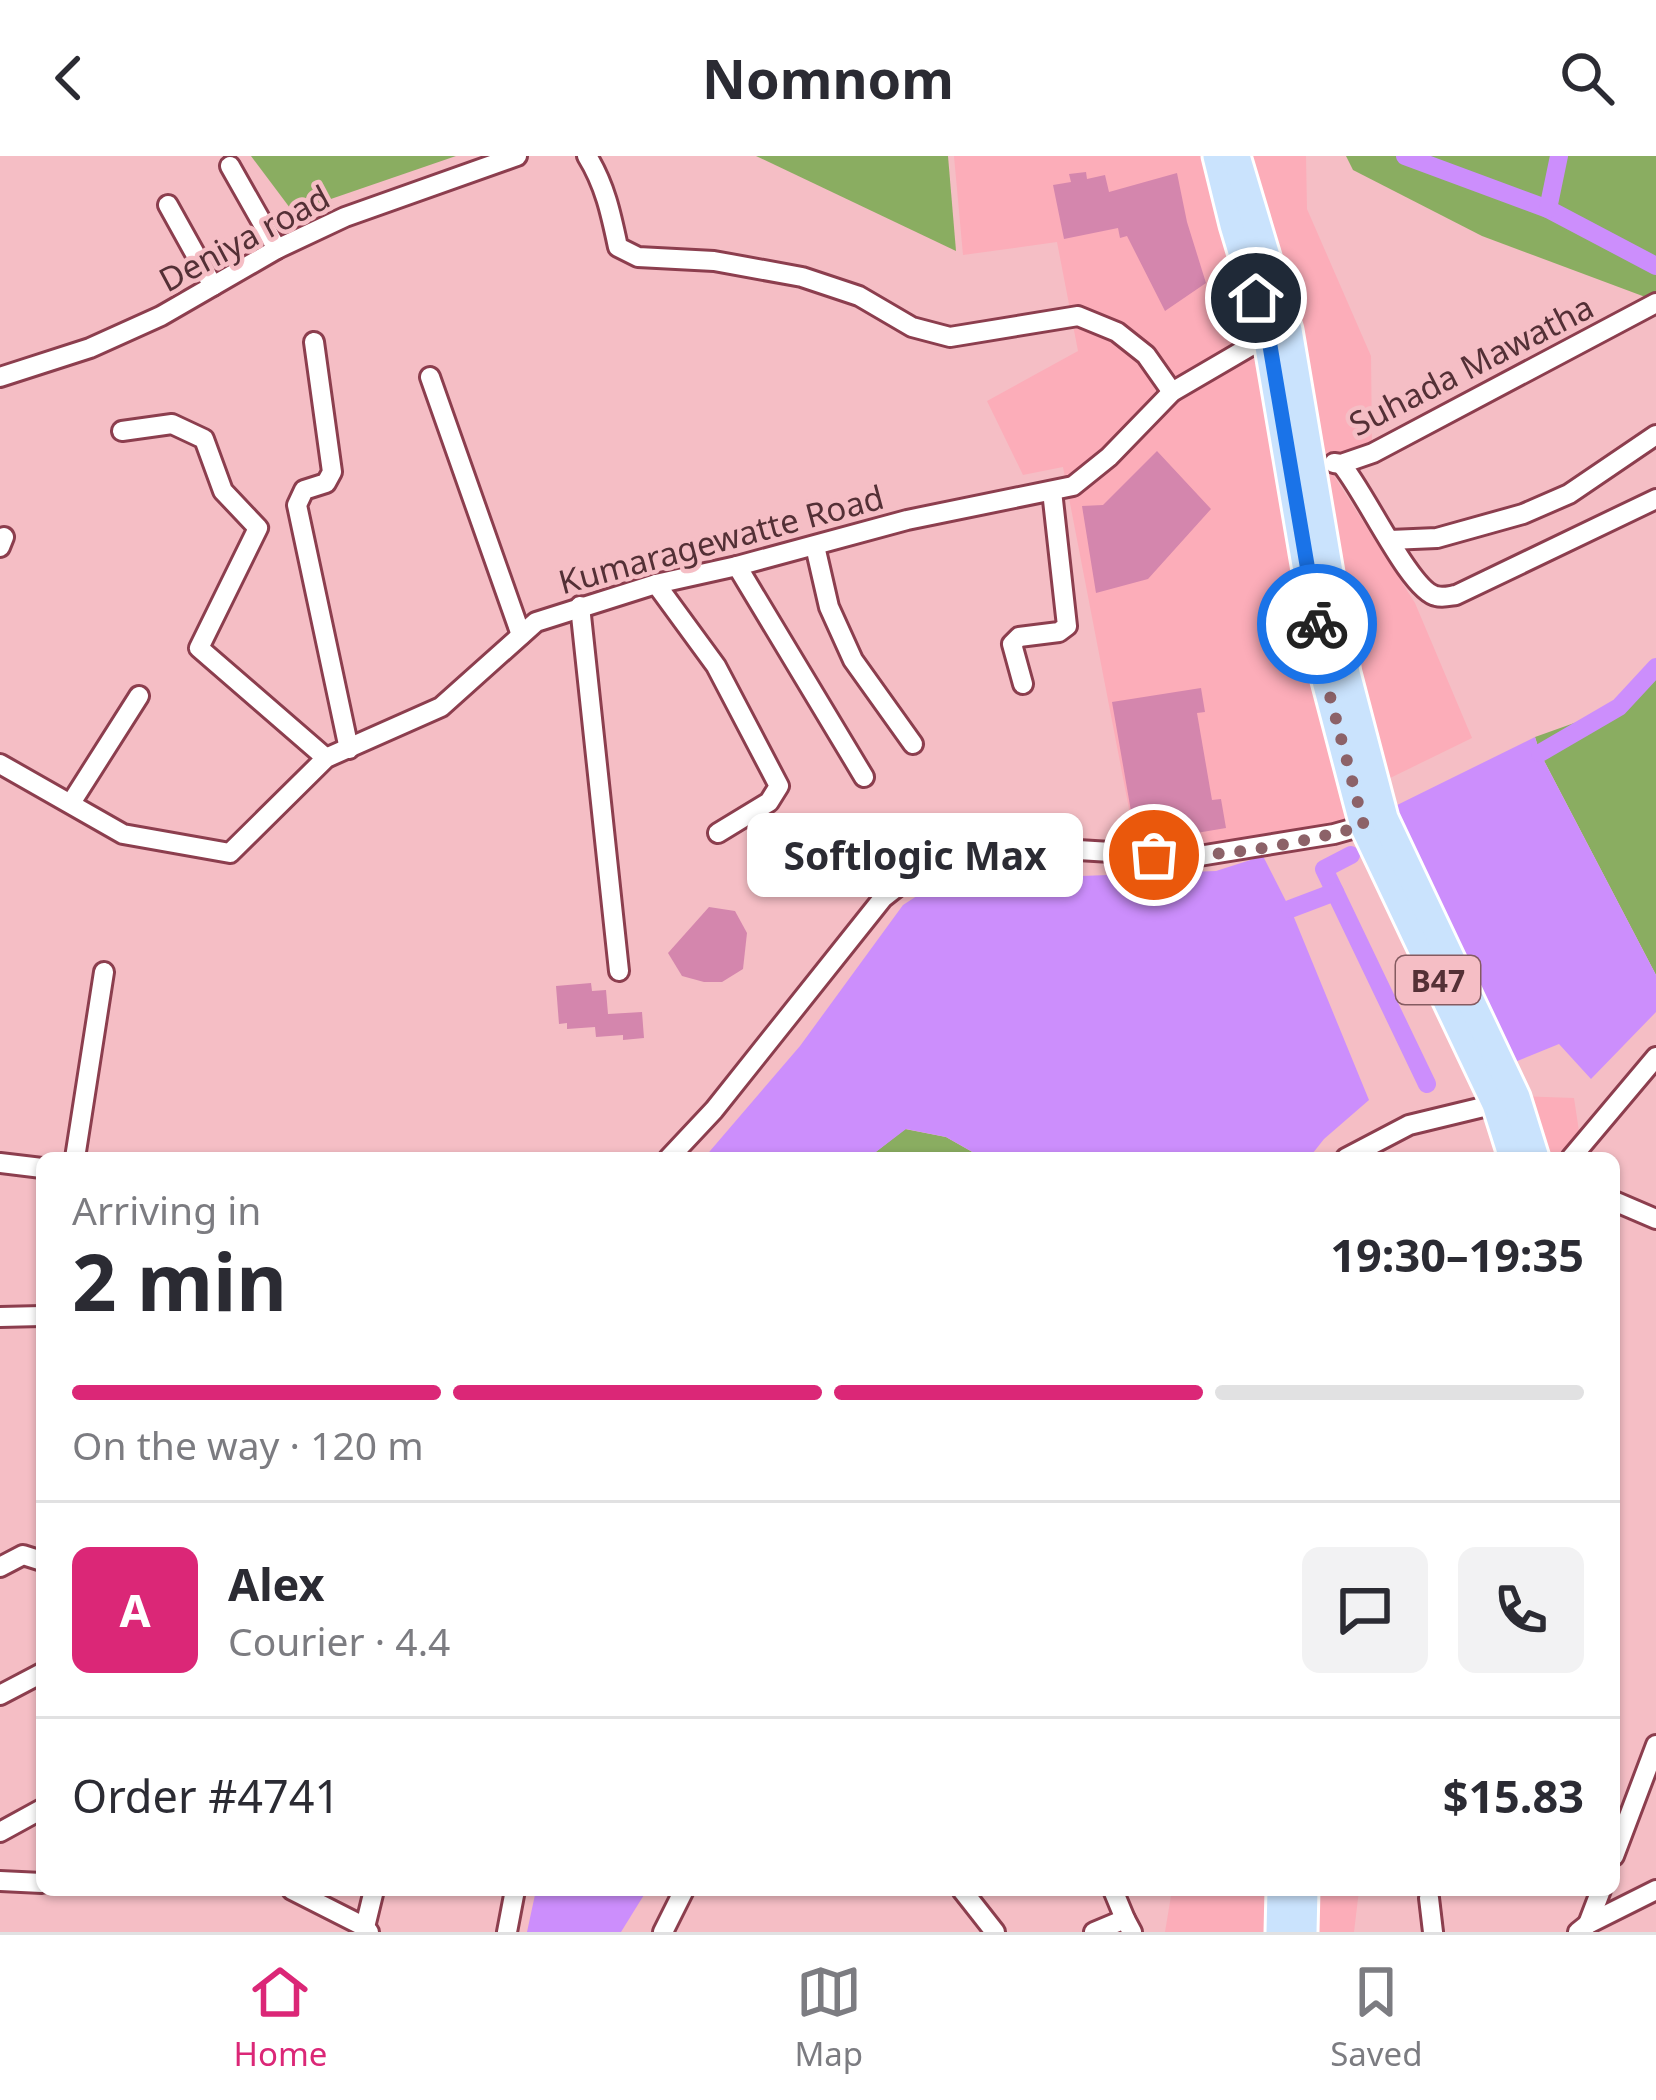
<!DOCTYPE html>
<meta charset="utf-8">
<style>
:root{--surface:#fff;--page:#f2f2f3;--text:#2b2b33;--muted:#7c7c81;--line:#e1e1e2;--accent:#db2777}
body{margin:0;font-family:"Noto Sans",sans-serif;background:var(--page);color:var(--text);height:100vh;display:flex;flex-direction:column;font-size:45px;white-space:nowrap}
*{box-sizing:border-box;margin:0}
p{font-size:39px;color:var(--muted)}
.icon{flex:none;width:66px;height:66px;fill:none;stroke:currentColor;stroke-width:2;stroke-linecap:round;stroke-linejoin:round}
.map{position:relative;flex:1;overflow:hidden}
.details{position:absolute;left:36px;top:996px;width:1584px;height:744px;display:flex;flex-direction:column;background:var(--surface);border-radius:18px;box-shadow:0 3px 9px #0004}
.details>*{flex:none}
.pin{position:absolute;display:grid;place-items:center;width:102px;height:102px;color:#fff;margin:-51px;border:6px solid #fff;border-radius:50%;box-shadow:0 3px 12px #0007}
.courier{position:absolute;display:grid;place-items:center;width:120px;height:120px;margin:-60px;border:9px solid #1a73e8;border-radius:50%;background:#fff;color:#222;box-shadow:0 3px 15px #0007}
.bubble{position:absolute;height:84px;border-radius:18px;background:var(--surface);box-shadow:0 3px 9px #0004;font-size:39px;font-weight:700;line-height:84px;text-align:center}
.summary em{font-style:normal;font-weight:700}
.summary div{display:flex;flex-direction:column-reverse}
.summary{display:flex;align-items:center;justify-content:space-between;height:204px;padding:0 36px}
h1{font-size:78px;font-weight:700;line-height:90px}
.bar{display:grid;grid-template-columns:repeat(4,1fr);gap:18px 12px;align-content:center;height:144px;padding:0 36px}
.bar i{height:15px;border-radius:9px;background:var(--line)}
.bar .selected{background:var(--accent)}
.bar p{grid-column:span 4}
.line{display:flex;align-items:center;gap:30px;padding:0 36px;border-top:3px solid var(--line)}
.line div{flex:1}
.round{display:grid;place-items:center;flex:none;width:126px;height:126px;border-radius:18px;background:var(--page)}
header{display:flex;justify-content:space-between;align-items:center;height:156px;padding:0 36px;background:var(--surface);font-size:54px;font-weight:700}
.tab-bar{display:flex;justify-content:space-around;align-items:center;height:168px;border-top:3px solid var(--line);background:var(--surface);font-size:33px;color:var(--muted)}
.tab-bar a{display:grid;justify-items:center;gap:6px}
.tab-bar .selected{color:var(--accent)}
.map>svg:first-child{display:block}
.built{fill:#fcadb9}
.green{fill:#8aad61}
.water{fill:#cc8efc}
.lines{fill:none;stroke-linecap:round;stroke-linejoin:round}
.canal{stroke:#cc8efc;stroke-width:18}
.building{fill:#d486ad}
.minor-casing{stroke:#8c3e4e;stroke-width:24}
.primary-casing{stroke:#fff;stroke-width:33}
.minor{stroke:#fff;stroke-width:18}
.primary{stroke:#cae3fd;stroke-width:27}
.done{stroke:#8c6268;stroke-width:12;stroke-dasharray:0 21.6}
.route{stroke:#1a73e8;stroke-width:15}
.labels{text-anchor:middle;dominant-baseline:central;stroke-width:9;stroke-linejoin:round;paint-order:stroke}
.shield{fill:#f5bec5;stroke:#845b61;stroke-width:3}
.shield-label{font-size:30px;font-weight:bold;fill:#543036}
.street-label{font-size:33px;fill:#543036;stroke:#f5bec5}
</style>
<header><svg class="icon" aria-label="back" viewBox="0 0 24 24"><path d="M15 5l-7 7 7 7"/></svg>Nomnom<svg class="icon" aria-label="search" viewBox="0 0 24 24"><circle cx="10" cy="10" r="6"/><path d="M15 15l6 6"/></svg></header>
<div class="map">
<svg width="1656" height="1776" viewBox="0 0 1656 1776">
<rect width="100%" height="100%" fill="#f5bec5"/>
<!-- built -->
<g class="built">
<path d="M 954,0 L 1203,0 L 1221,72 L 1254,182 L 1349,666 L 1192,693 L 1136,689 L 1063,311 L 1023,319 L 987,245 L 1078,195 L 1057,86 L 963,99 Z"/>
<path d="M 1246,0 L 1306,0 L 1307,53 L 1371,200 L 1372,290 L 1329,312 L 1415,447 L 1472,582 L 1384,625 L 1355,515 Z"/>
<path d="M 1518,940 L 1574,942 L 1583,1002 L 1538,1002 Z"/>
<path d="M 1172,1734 L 1279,1734 L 1278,1776 L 1165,1776 Z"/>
<path d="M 1304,1734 L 1359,1734 L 1354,1776 L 1303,1776 Z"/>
</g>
<!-- green -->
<g class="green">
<path d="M 251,0 L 456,0 L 293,56 Z"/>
<path d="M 756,0 L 948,0 L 956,95 Z"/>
<path d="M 1346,0 L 1656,0 L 1656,145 L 1482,80 L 1353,14 Z"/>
<path d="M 1656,511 L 1656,819 L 1540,597 L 1535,581 L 1619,551 Z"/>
<path d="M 905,973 L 946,981 L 983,1002 L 868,1002 Z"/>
</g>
<!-- water -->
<g class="water">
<path d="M 1535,581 L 1540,597 L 1656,819 L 1656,856 L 1591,923 L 1559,888 L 1505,910 L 1387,654 Z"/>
<path d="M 983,697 L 1030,714 L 1081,720 L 1216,715 L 1263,700 L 1293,759 L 1369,944 L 1324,983 L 1309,1002 L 983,1002 L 946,981 L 906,973 L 868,1002 L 704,1002 L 800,890 L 903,749 Z"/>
<path d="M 536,1734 L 647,1734 L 621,1776 L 527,1776 Z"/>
</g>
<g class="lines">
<!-- canal -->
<g class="canal">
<path d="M 1405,0 L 1548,53 L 1656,110"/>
<path d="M 1548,53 L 1559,0"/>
<path d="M 1540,597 L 1619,551 L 1656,511"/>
<path d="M 1351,699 L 1324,713 L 1427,928"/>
<path d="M 1290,753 L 1335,736"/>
</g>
</g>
<!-- building -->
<g class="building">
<path d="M 1086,16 L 1087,23 L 1105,19 L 1109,36 L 1177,17 L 1187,66 L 1206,127 L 1165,155 L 1127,80 L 1120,82 L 1118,72 L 1064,83 L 1053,29 L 1071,26 L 1069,18 Z"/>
<path d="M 1157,295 L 1211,353 L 1148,423 L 1096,437 L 1082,350 L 1103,349 Z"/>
<path d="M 1201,532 L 1205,556 L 1197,557 L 1212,644 L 1221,643 L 1226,672 L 1149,685 L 1136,684 L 1112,546 Z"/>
<path d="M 709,751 L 735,755 L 747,777 L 743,813 L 722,826 L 704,826 L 682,820 L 668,797 Z"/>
<path d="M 591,827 L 592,835 L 606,834 L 608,858 L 642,856 L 644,882 L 623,884 L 623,879 L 596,881 L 595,871 L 567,873 L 567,867 L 559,868 L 556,830 Z"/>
</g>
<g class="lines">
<defs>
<g id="minor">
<path d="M 587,0 C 605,29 611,58 618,91 L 638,101 L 714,105 L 802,121 L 859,140 L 912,171 L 950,181 L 1078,160 L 1117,176 L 1146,199 L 1172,236"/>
<path d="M 230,10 L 277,93"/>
<path d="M 168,49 L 213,130"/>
<path d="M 314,186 L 332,316 L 326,327 L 304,334 L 297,349 L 349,593"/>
<path d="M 0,221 L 90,192 L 161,160 L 277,93 L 345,61 L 517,0"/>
<path d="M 430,221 L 521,479"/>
<path d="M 122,275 L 172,268 L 204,283 L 223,335 L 258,372 L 199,492 L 326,602"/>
<path d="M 1334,307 L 1341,308 L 1373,297 L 1656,147"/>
<path d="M 1341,308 C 1364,334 1410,435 1436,440 C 1443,442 1449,440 1456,439 L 1656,343"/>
<path d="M 1390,384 L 1437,382 L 1523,358 L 1569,338 L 1656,279"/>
<path d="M 815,390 L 829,451 L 853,504 L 913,588"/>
<path d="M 0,391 L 4,381"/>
<path d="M 737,410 L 864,621"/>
<path d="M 656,428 L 716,510 L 779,630 L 769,646 L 718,677"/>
<path d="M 580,450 L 619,815"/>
<path d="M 1023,528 L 1012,488 L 1019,481 L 1059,476 L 1067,470 L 1052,335"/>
<path d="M 0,608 L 123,678 L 230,697 L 326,602 L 441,551 L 536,466 L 656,428 L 737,410 L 907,364 L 1073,330 L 1109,301 L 1172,236 L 1273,177"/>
<path d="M 71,647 L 139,540"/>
<path d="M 75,1002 L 104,816"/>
<path d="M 669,1002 L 714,954 L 883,742 L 939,698 L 977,678 L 1018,676 L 1078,694 L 1193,701 L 1334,678 L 1373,667"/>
<path d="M 1346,1002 L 1409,969 L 1504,946"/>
<path d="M 1571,1002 L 1656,901"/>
<path d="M 0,1007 L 42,1012"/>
<path d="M 1614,1045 L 1656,1063"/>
<path d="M 0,1161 L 42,1160"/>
<path d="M 0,1411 L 23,1399 L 42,1405"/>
<path d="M 0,1539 L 42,1517"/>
<path d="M 0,1676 L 42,1653"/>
<path d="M 1614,1700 L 1656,1589"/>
<path d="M 0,1725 L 42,1727"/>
<path d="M 292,1734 L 365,1771 L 369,1776"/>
<path d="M 962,1734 L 995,1776"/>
<path d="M 1113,1734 L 1125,1763"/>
<path d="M 1429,1742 L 1433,1776"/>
<path d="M 1588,1768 L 1601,1734"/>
<path d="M 365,1771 L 374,1734"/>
<path d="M 507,1776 L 515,1734"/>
<path d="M 663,1776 L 684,1734"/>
<path d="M 1094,1776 L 1125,1763 L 1132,1776"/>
<path d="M 1578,1776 L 1588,1768 L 1656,1734"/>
</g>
<g id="primary">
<path d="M 1217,0 L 1234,69 L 1267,179 L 1325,521 L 1364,670 L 1496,948 L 1513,1002"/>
<path d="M 1236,0 L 1288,174 L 1346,517 L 1384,662 L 1516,941 L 1535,1002"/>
<path d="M 1280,1776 L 1281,1734"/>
<path d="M 1303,1776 L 1304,1734"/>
</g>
</defs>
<!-- minor casing -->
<use href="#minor" class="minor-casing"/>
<!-- primary casing -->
<use href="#primary" class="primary-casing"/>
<!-- minor -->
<use href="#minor" class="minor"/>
<!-- primary -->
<use href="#primary" class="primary"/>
</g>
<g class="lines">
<!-- done -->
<path class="done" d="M 1154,699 C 1222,703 1299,687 1364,670 L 1325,521 L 1317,468"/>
<!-- route -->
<path class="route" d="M 1256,142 L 1268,178 L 1317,468"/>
</g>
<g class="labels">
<!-- shield labels -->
<rect class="shield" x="1396" y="800" width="84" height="48" rx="9"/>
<g class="shield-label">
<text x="1438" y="824">B47</text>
</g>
<!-- street labels -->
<g class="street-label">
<text transform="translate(244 82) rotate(-28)">Deniya road</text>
<text transform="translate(1471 209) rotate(-27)">Suhada Mawatha</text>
<text transform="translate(721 383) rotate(-15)">Kumaragewatte Road</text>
</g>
</g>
</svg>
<div class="pin" style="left:1154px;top:699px;background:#ea580c"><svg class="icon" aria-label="bag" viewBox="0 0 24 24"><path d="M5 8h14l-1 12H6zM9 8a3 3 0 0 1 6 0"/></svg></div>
<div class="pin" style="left:1256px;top:142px;background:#1f2937"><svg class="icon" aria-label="home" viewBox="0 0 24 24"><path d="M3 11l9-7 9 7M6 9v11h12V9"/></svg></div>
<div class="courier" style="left:1317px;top:468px"><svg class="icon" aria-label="bike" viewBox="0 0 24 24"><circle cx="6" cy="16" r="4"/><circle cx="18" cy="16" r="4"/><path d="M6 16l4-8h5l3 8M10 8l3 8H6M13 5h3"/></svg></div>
<div class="bubble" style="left:747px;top:657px;width:336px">Softlogic Max</div>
<section class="details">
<div class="summary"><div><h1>2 min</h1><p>Arriving in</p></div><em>19:30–19:35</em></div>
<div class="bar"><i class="selected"></i><i class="selected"></i><i class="selected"></i><i></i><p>On the way · 120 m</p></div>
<div class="line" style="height:216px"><b class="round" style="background:var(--accent);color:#fff">A</b><div><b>Alex</b><p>Courier · 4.4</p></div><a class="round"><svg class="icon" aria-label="chat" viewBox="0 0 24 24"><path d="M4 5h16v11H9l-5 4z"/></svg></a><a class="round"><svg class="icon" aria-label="phone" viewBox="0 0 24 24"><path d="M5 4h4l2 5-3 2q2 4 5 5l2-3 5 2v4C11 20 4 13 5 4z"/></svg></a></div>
<div class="line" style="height:156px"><div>Order #4741</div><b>$15.83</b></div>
</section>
</div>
<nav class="tab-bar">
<a class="selected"><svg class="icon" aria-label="home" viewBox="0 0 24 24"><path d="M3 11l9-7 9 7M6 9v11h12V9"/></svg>Home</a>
<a><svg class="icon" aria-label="map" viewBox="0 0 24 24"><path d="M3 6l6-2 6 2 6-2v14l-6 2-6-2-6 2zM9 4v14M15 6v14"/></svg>Map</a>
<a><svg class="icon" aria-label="saved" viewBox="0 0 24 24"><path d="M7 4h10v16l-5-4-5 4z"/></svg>Saved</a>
</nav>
